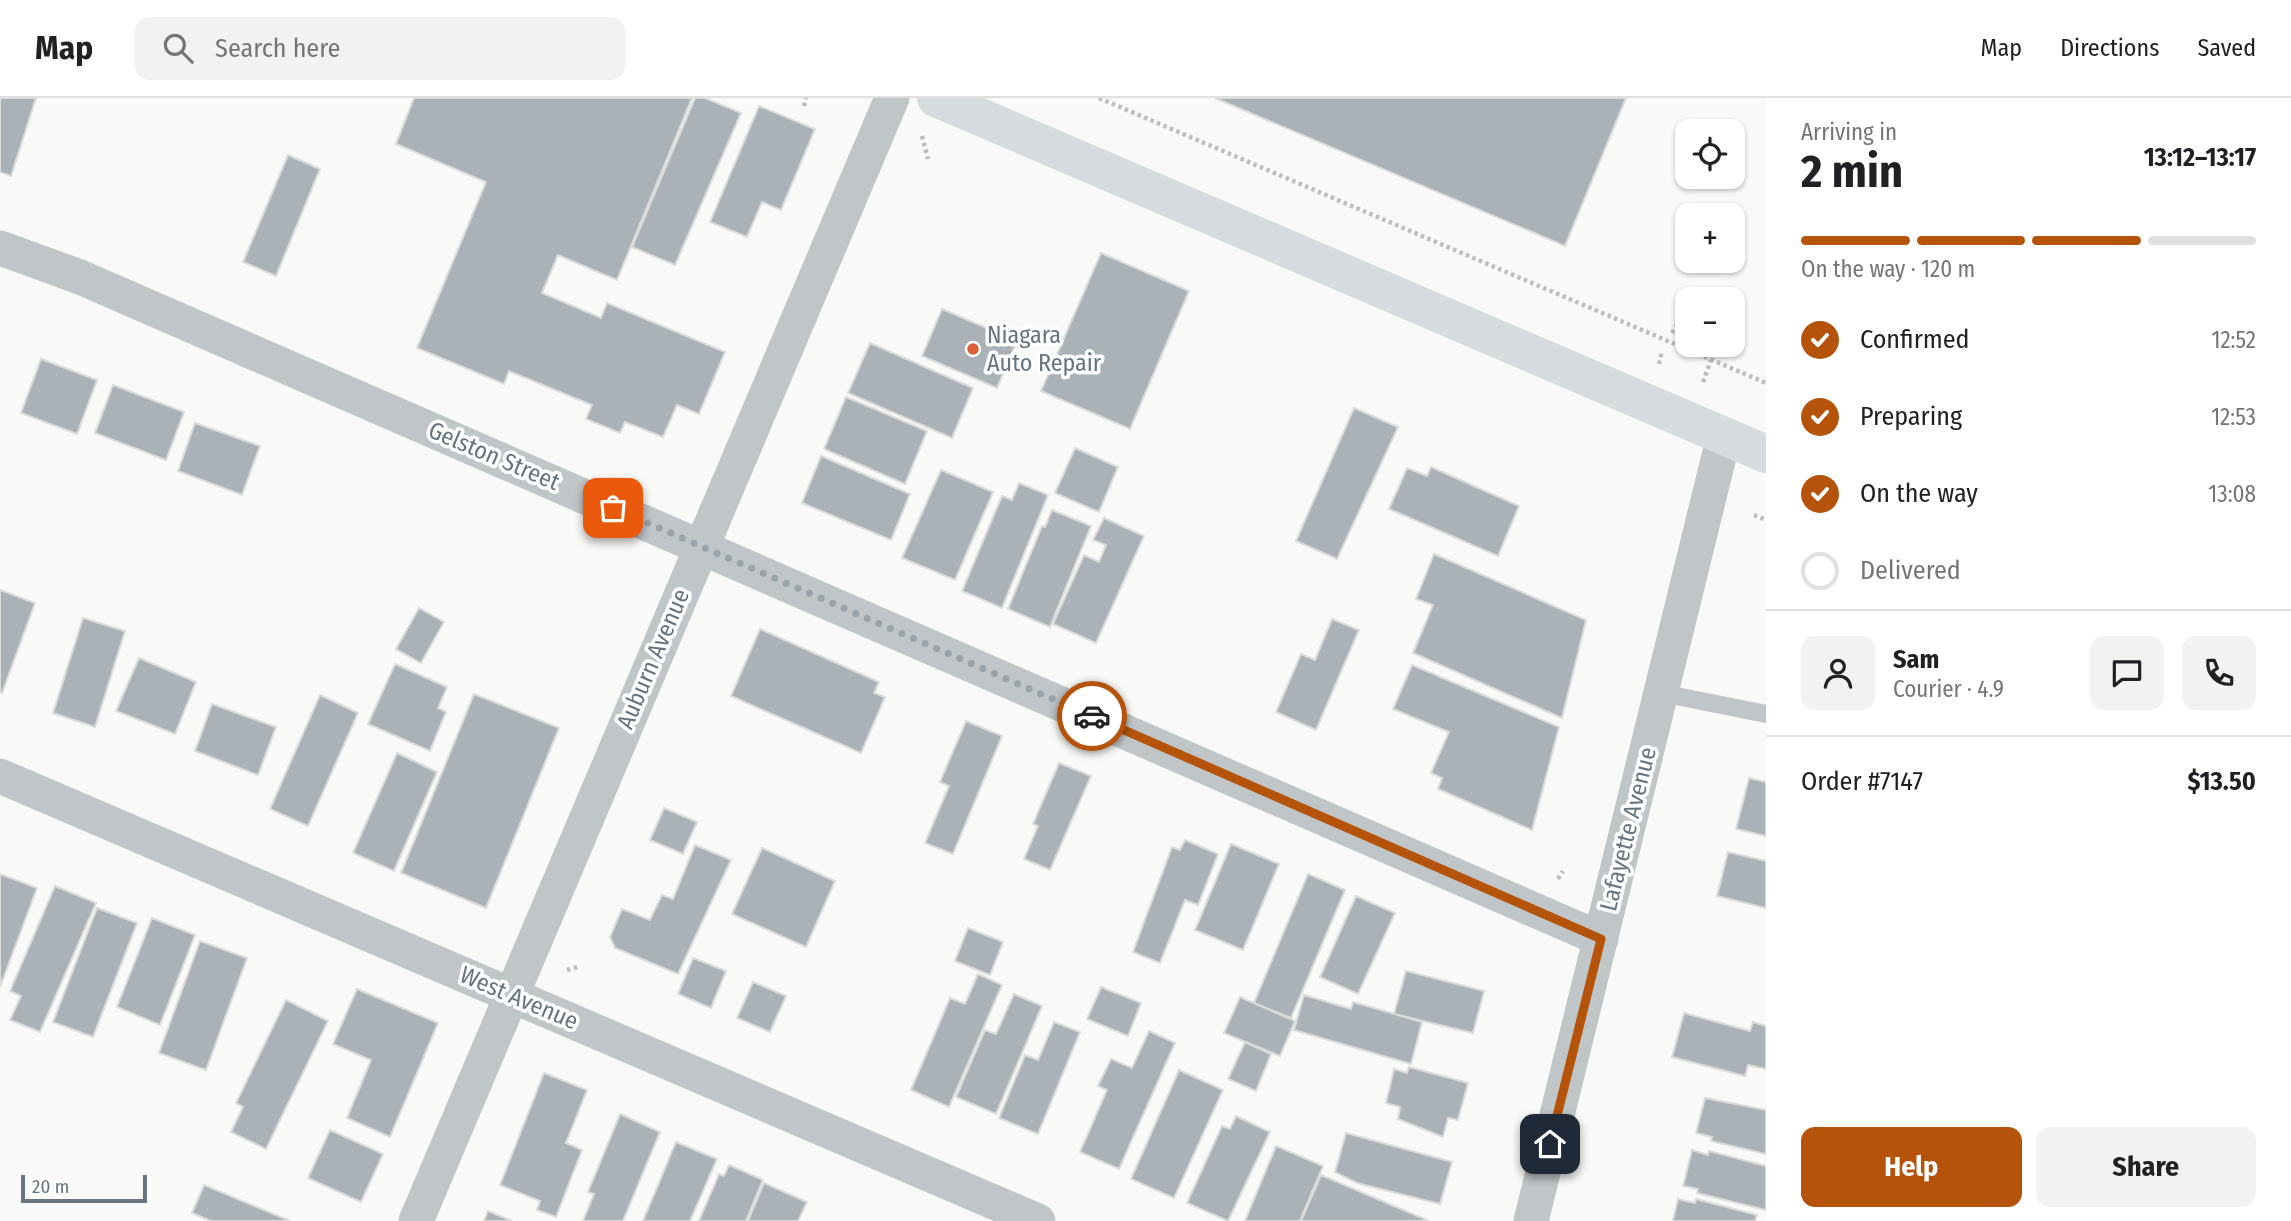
<!DOCTYPE html>
<meta charset="utf-8">
<style>
:root{--surface:#fff;--page:#f2f2f2;--text:#202124;--muted:#757577;--line:#e0e0e0;--accent:#b45309}
body{margin:0;font-family:"Fira Sans Condensed",sans-serif;background:var(--page);color:var(--text);height:100vh;display:flex;flex-direction:column;font-size:26px;white-space:nowrap}
*{box-sizing:border-box;margin:0}
p{font-size:23px;color:var(--muted)}
.icon{flex:none;width:38px;height:38px;fill:none;stroke:currentColor;stroke-width:2;stroke-linecap:round;stroke-linejoin:round}
.map{position:relative;flex:1;overflow:hidden}
.panel{display:flex;flex-direction:column;background:var(--surface);width:525px}
.panel>*{flex:none}
.buttons{position:absolute;left:1675px;top:21px;display:grid;gap:14px}
.buttons a{display:grid;place-items:center;width:70px;height:70px;border-radius:14px;background:var(--surface);box-shadow:0 2px 5px #0004;font-size:35px}
.scale{position:absolute;left:21px;bottom:18px;width:126px;box-sizing:border-box;padding-left:7px;border:4px solid #667480;border-top:0;font-size:19px;line-height:24px;white-space:nowrap;color:#667480;-webkit-text-stroke:5px #fff;paint-order:stroke}
.pin{position:absolute;display:grid;place-items:center;width:60px;height:60px;color:#fff;margin:-30px;border-radius:14px;box-shadow:0 4px 10px #0006}
.courier{position:absolute;display:grid;place-items:center;width:70px;height:70px;margin:-35px;border:5px solid #b45309;border-radius:50%;background:#fff;color:#222;box-shadow:0 2px 9px #0007}
.headline em{font-style:normal;font-weight:700}
.headline div{display:flex;flex-direction:column-reverse}
.headline{display:flex;align-items:center;justify-content:space-between;height:119px;padding:0 35px}
h1{font-size:46px;font-weight:700;line-height:52px}
.bar{display:grid;grid-template-columns:repeat(4,1fr);gap:10px 7px;align-content:center;height:84px;padding:0 35px}
.bar i{height:9px;border-radius:5px;background:var(--line)}
.bar .active{background:var(--accent)}
.bar p{grid-column:span 4}
.line{display:flex;align-items:center;gap:18px;padding:0 35px;border-top:2px solid var(--line)}
.line div{flex:1}
.round{display:grid;place-items:center;flex:none;width:74px;height:74px;border-radius:14px;background:var(--page)}
ol{padding:0 35px;list-style:none}
li{display:flex;align-items:center;gap:21px;height:77px}
li p{margin-inline-start:auto}
li .icon{padding:7px;border-radius:50%;background:var(--accent);color:#fff;stroke-width:4}
li:last-child{color:var(--muted)}
li i{width:38px;height:38px;border:4px solid var(--line);border-radius:50%}
.action{display:flex;gap:14px;margin-top:auto;padding:14px 35px}
.action a{flex:1;height:80px;border-radius:14px;background:var(--accent);color:#fff;font-size:28px;font-weight:700;line-height:80px;text-align:center}
.action a+a{background:var(--page);color:var(--text)}
header{display:flex;align-items:center;gap:42px;box-sizing:border-box;height:98px;padding:0 35px;background:var(--surface);border-bottom:2px solid var(--line)}
header strong{font-size:33px}
nav{display:flex;gap:38px;margin-inline-start:auto;font-size:24px}
.search{width:490px;height:63px;background:var(--page);display:flex;align-items:center;gap:18px;box-sizing:border-box;padding:0 24px;border-radius:14px;color:var(--muted);font-size:26px}
main{display:flex;flex:1;min-height:0}
.map>svg:first-child{display:block}
.building{fill:#aab2b7;stroke:#dbdbd9;stroke-width:2}
.lines{fill:none;stroke-linecap:round;stroke-linejoin:round}
.path{stroke:#bbbec0;stroke-width:4.5;stroke-dasharray:3.5 3.5;stroke-linecap:butt}
.lane{stroke:#c0c5c8;stroke-width:18}
.street{stroke:#c0c5c8;stroke-width:35}
.primary{stroke:#d6dbde;stroke-width:38}
.done{stroke:#99a3aa;stroke-width:7;stroke-dasharray:0 12.6}
.route{stroke:#b45309;stroke-width:9}
.poi-dot{fill:#d96037;stroke:#fff;stroke-width:2.5}
.labels{text-anchor:middle;dominant-baseline:central;stroke-width:7;stroke-linejoin:round;paint-order:stroke}
.poi-label{font-size:24px;fill:#667480;stroke:#fff;text-anchor:start}
.street-label{font-size:24px;fill:#667480;stroke:#fff}
</style>
<header>
<strong>Map</strong>
<div class="search"><svg class="icon" aria-label="search" viewBox="0 0 24 24"><circle cx="10" cy="10" r="6"/><path d="M15 15l6 6"/></svg>Search here</div>
<nav><a>Map</a><a>Directions</a><a>Saved</a></nav>
</header>
<main>
<div class="map">
<svg width="1766" height="1123" viewBox="0 0 1766 1123">
<rect width="100%" height="100%" fill="#f9f9f7"/>
<!-- building -->
<g class="building">
<path d="M 0,0 L 36,0 L 11,78 L 0,74 Z"/>
<path d="M 414,0 L 692,0 L 617,182 L 558,157 L 542,195 L 601,220 L 607,205 L 725,254 L 699,316 L 677,307 L 663,339 L 625,324 L 620,335 L 586,321 L 592,307 L 509,273 L 504,286 L 417,250 L 486,84 L 396,46 Z"/>
<path d="M 695,0 L 705,0 L 741,15 L 675,167 L 632,149 Z"/>
<path d="M 1215,0 L 1626,0 L 1565,148 Z"/>
<path d="M 759,8 L 815,31 L 781,112 L 762,104 L 747,139 L 710,124 Z"/>
<path d="M 288,57 L 320,71 L 276,178 L 243,164 Z"/>
<path d="M 1101,155 L 1189,193 L 1130,331 L 1041,293 Z"/>
<path d="M 942,211 L 1017,243 L 997,290 L 922,258 Z"/>
<path d="M 870,245 L 973,290 L 952,340 L 848,295 Z"/>
<path d="M 41,261 L 97,282 L 77,336 L 21,315 Z"/>
<path d="M 113,287 L 184,314 L 166,362 L 95,335 Z"/>
<path d="M 846,299 L 927,333 L 905,386 L 824,351 Z"/>
<path d="M 1354,310 L 1398,329 L 1337,461 L 1296,443 Z"/>
<path d="M 195,325 L 260,348 L 242,397 L 178,373 Z"/>
<path d="M 1075,350 L 1118,369 L 1099,414 L 1055,395 Z"/>
<path d="M 821,358 L 910,396 L 891,442 L 802,405 Z"/>
<path d="M 1431,369 L 1519,408 L 1498,458 L 1389,411 L 1407,370 L 1427,378 Z"/>
<path d="M 941,372 L 993,394 L 955,482 L 902,460 Z"/>
<path d="M 1019,385 L 1048,397 L 1002,510 L 962,493 L 1002,398 L 1012,402 Z"/>
<path d="M 1052,412 L 1091,428 L 1050,529 L 1008,511 L 1042,428 L 1045,429 Z"/>
<path d="M 1104,420 L 1144,438 L 1096,545 L 1053,526 L 1084,457 L 1099,464 L 1106,447 L 1093,442 Z"/>
<path d="M 1434,456 L 1586,522 L 1562,620 L 1413,555 L 1433,507 L 1416,501 Z"/>
<path d="M 0,492 L 35,505 L 2,595 L 0,594 Z"/>
<path d="M 419,510 L 444,524 L 421,565 L 396,551 Z"/>
<path d="M 83,520 L 125,533 L 95,629 L 53,615 Z"/>
<path d="M 1332,521 L 1359,532 L 1316,632 L 1276,614 L 1301,556 L 1315,562 Z"/>
<path d="M 760,531 L 879,584 L 874,595 L 885,599 L 861,655 L 731,598 Z"/>
<path d="M 139,560 L 196,584 L 175,636 L 116,613 Z"/>
<path d="M 395,566 L 447,589 L 438,610 L 446,614 L 430,653 L 368,626 Z"/>
<path d="M 1412,567 L 1559,629 L 1532,732 L 1438,691 L 1442,680 L 1431,675 L 1449,634 L 1393,611 Z"/>
<path d="M 474,596 L 559,630 L 486,810 L 401,775 Z"/>
<path d="M 320,597 L 358,615 L 308,728 L 270,711 Z"/>
<path d="M 212,606 L 276,629 L 258,677 L 195,653 Z"/>
<path d="M 966,623 L 1002,638 L 953,756 L 925,745 L 949,688 L 940,684 Z"/>
<path d="M 397,655 L 437,674 L 394,773 L 353,755 Z"/>
<path d="M 1059,665 L 1091,678 L 1050,772 L 1024,761 L 1038,728 L 1033,726 Z"/>
<path d="M 1749,680 L 1766,684 L 1766,738 L 1736,731 Z"/>
<path d="M 664,710 L 697,724 L 683,756 L 650,742 Z"/>
<path d="M 1185,742 L 1218,756 L 1198,807 L 1185,802 L 1160,865 L 1133,854 L 1172,749 L 1180,752 Z"/>
<path d="M 1231,746 L 1279,766 L 1243,852 L 1195,832 Z"/>
<path d="M 695,747 L 731,762 L 678,876 L 615,850 L 610,839 L 622,811 L 650,822 L 662,797 L 673,801 Z"/>
<path d="M 762,750 L 835,783 L 806,849 L 732,816 Z"/>
<path d="M 1728,754 L 1766,763 L 1766,810 L 1717,798 Z"/>
<path d="M 0,776 L 37,790 L 0,889 Z"/>
<path d="M 1308,776 L 1345,792 L 1291,920 L 1254,905 Z"/>
<path d="M 55,788 L 96,805 L 40,934 L 10,922 L 21,898 L 10,893 Z"/>
<path d="M 1356,798 L 1395,815 L 1358,896 L 1320,879 Z"/>
<path d="M 97,810 L 137,825 L 93,939 L 53,924 Z"/>
<path d="M 152,820 L 195,837 L 160,927 L 117,909 Z"/>
<path d="M 968,830 L 1003,844 L 990,877 L 955,863 Z"/>
<path d="M 200,843 L 247,860 L 206,972 L 159,955 Z"/>
<path d="M 693,860 L 726,873 L 711,910 L 678,896 Z"/>
<path d="M 1406,873 L 1484,893 L 1473,935 L 1394,916 Z"/>
<path d="M 978,876 L 1002,887 L 949,1009 L 911,992 L 950,900 L 965,906 Z"/>
<path d="M 753,884 L 786,898 L 770,934 L 737,920 Z"/>
<path d="M 1101,889 L 1141,905 L 1128,938 L 1087,921 Z"/>
<path d="M 357,891 L 438,925 L 390,1039 L 347,1020 L 371,962 L 333,946 Z"/>
<path d="M 1014,896 L 1042,908 L 996,1016 L 956,999 L 985,932 L 996,936 Z"/>
<path d="M 1304,897 L 1351,911 L 1353,904 L 1422,924 L 1411,966 L 1294,932 Z"/>
<path d="M 1240,899 L 1295,923 L 1280,958 L 1224,935 Z"/>
<path d="M 286,902 L 328,923 L 266,1051 L 231,1034 L 243,1009 L 236,1005 Z"/>
<path d="M 1684,915 L 1750,933 L 1753,924 L 1766,928 L 1766,971 L 1748,967 L 1745,978 L 1672,959 Z"/>
<path d="M 1054,924 L 1080,934 L 1038,1036 L 999,1020 L 1025,957 L 1038,962 Z"/>
<path d="M 1149,933 L 1175,945 L 1119,1071 L 1080,1054 L 1107,992 L 1098,988 L 1111,961 L 1132,970 Z"/>
<path d="M 1245,944 L 1271,956 L 1256,993 L 1228,981 Z"/>
<path d="M 1409,969 L 1468,985 L 1458,1022 L 1448,1020 L 1443,1039 L 1398,1021 L 1400,1009 L 1386,1005 L 1394,971 L 1407,975 Z"/>
<path d="M 1179,972 L 1223,992 L 1174,1100 L 1131,1081 Z"/>
<path d="M 544,975 L 587,992 L 566,1045 L 582,1052 L 556,1119 L 537,1112 L 540,1103 L 500,1087 Z"/>
<path d="M 1705,1000 L 1766,1012 L 1766,1056 L 1711,1043 L 1712,1039 L 1696,1035 Z"/>
<path d="M 620,1016 L 660,1034 L 623,1123 L 583,1123 L 594,1096 L 588,1094 Z"/>
<path d="M 1236,1018 L 1270,1034 L 1228,1123 L 1187,1105 L 1222,1028 L 1230,1031 Z"/>
<path d="M 330,1032 L 383,1056 L 361,1104 L 308,1080 Z"/>
<path d="M 1346,1035 L 1452,1064 L 1440,1106 L 1357,1085 L 1335,1074 Z"/>
<path d="M 676,1044 L 717,1061 L 690,1123 L 643,1123 Z"/>
<path d="M 1276,1048 L 1323,1068 L 1300,1123 L 1245,1123 Z"/>
<path d="M 1692,1052 L 1708,1057 L 1709,1053 L 1766,1068 L 1766,1112 L 1697,1095 L 1698,1091 L 1683,1088 Z"/>
<path d="M 729,1067 L 763,1082 L 746,1123 L 699,1123 L 719,1076 L 724,1078 Z"/>
<path d="M 1321,1077 L 1429,1123 L 1301,1123 Z"/>
<path d="M 764,1085 L 807,1104 L 798,1123 L 748,1123 Z"/>
<path d="M 204,1087 L 290,1123 L 211,1123 L 192,1115 Z"/>
<path d="M 1678,1101 L 1695,1105 L 1696,1101 L 1757,1117 L 1755,1123 L 1673,1123 Z"/>
<path d="M 488,1113 L 512,1123 L 484,1123 Z"/>
</g>
<g class="lines">
<!-- path -->
<g class="path">
<path d="M 1099,0 L 1766,285"/>
<path d="M 804,8 L 806,0"/>
<path d="M 922,38 L 928,61"/>
<path d="M 1672,235 L 1679,223"/>
<path d="M 1659,266 L 1662,253"/>
<path d="M 1703,284 L 1711,262"/>
<path d="M 1754,417 L 1766,422"/>
<path d="M 1558,781 L 1563,773"/>
<path d="M 567,872 L 578,869"/>
</g>
<!-- lane -->
<path class="lane" d="M 1661,595 L 1766,616"/>
<!-- street -->
<g class="street">
<path d="M 0,150 L 80,179 L 1601,841"/>
<path d="M 0,678 L 1038,1123"/>
<path d="M 416,1123 L 892,0"/>
<path d="M 1531,1123 L 1724,338"/>
</g>
<!-- primary -->
<path class="primary" d="M 936,0 L 1766,356"/>
</g>
<g class="lines">
<!-- done -->
<path class="done" d="M 613,410 L 1092,618"/>
<!-- route -->
<path class="route" d="M 1092,618 L 1601,841 L 1550,1046"/>
</g>
<!-- markers -->
<circle class="poi-dot" cx="973" cy="251" r="7"/>
<g class="labels">
<!-- poi labels -->
<g class="poi-label">
<text x="987" y="237">Niagara<tspan x="987" dy="28">Auto Repair</tspan></text>
</g>
<!-- street labels -->
<g class="street-label">
<text transform="translate(494 358) rotate(23)">Gelston Street</text>
<text transform="translate(653 561) rotate(-67)">Auburn Avenue</text>
<text transform="translate(1628 731) rotate(-76)">Lafayette Avenue</text>
<text transform="translate(519 900) rotate(23)">West Avenue</text>
</g>
</g>
</svg>
<div class="buttons">
<a><svg class="icon" aria-label="locate" viewBox="0 0 24 24"><circle cx="12" cy="12" r="6"/><path d="M12 2v4M12 18v4M2 12h4M18 12h4"/></svg></a>
<a>+</a>
<a>−</a>
</div>
<div class="scale">20 m</div>
<div class="pin" style="left:613px;top:410px;background:#ea580c"><svg class="icon" aria-label="bag" viewBox="0 0 24 24"><path d="M5 8h14l-1 12H6zM9 8a3 3 0 0 1 6 0"/></svg></div>
<div class="pin" style="left:1550px;top:1046px;background:#1f2937"><svg class="icon" aria-label="home" viewBox="0 0 24 24"><path d="M3 11l9-7 9 7M6 9v11h12V9"/></svg></div>
<div class="courier" style="left:1092px;top:618px"><svg class="icon" aria-label="car" viewBox="0 0 24 24"><path d="M5 17H2v-5l4-1 3-4h7l3 4 3 1v5h-3M9 17h6M6 11h13"/><circle cx="7" cy="17" r="2"/><circle cx="17" cy="17" r="2"/></svg></div>
</div>
<section class="panel">
<div class="headline"><div><h1>2 min</h1><p>Arriving in</p></div><em>13:12–13:17</em></div>
<div class="bar"><i class="active"></i><i class="active"></i><i class="active"></i><i></i><p>On the way · 120 m</p></div>
<ol>
<li><svg class="icon" aria-label="check" viewBox="0 0 24 24"><path d="M5 12l5 5 9-10"/></svg>Confirmed<p>12:52</p></li>
<li><svg class="icon" aria-label="check" viewBox="0 0 24 24"><path d="M5 12l5 5 9-10"/></svg>Preparing<p>12:53</p></li>
<li><svg class="icon" aria-label="check" viewBox="0 0 24 24"><path d="M5 12l5 5 9-10"/></svg>On the way<p>13:08</p></li>
<li><i></i>Delivered</li>
</ol>
<div class="line" style="height:126px"><a class="round"><svg class="icon" aria-label="person" viewBox="0 0 24 24"><circle cx="12" cy="8" r="4"/><path d="M4 21q1-7 8-7t8 7"/></svg></a><div><b>Sam</b><p>Courier · 4.9</p></div><a class="round"><svg class="icon" aria-label="chat" viewBox="0 0 24 24"><path d="M4 5h16v11H9l-5 4z"/></svg></a><a class="round"><svg class="icon" aria-label="phone" viewBox="0 0 24 24"><path d="M5 4h4l2 5-3 2q2 4 5 5l2-3 5 2v4C11 20 4 13 5 4z"/></svg></a></div>
<div class="line" style="height:91px"><div>Order #7147</div><b>$13.50</b></div>
<div class="action"><a>Help</a><a>Share</a></div>
</section>
</main>
